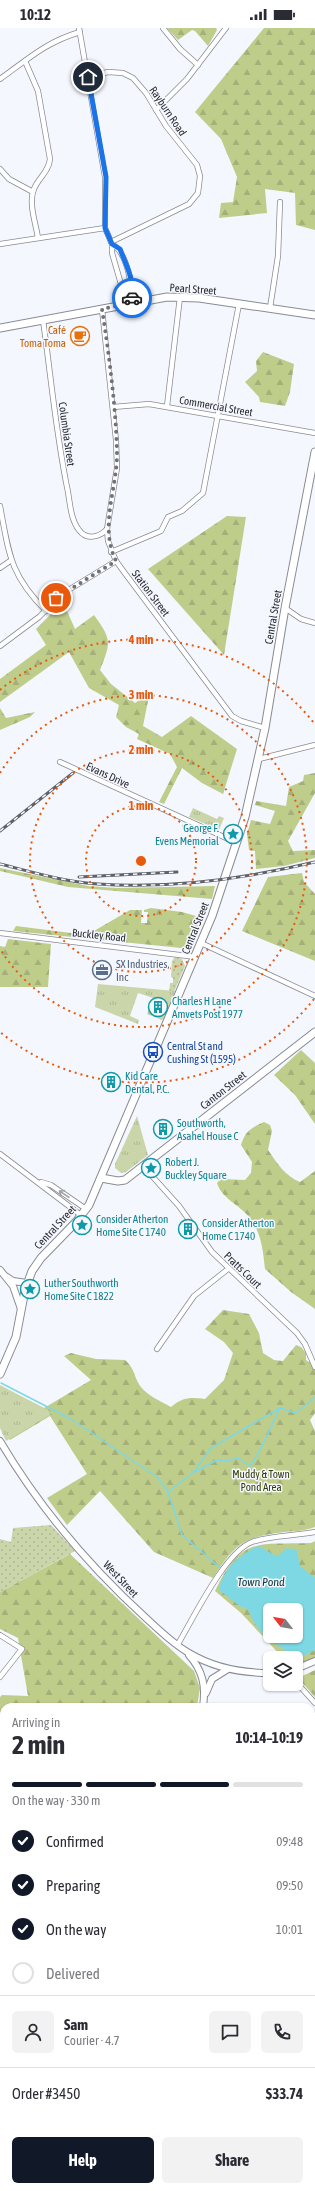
<!DOCTYPE html>
<meta charset="utf-8">
<style>
:root{--surface:#fff;--page:#f2f2f3;--text:#2b2b33;--muted:#7c7c81;--line:#e1e1e2;--accent:#111827}
body{margin:0;font-family:"Asap Condensed",sans-serif;background:var(--page);color:var(--text);height:100vh;display:flex;flex-direction:column;font-size:15px;white-space:nowrap}
*{box-sizing:border-box;margin:0}
p{font-size:13px;color:var(--muted)}
.icon{flex:none;width:22px;height:22px;fill:none;stroke:currentColor;stroke-width:2;stroke-linecap:round;stroke-linejoin:round}
.map{position:relative;flex:1;overflow:hidden}
.details{position:absolute;left:0px;top:1675px;width:315px;height:488px;display:flex;flex-direction:column;background:var(--surface);border-radius:12px 12px 0 0;box-shadow:0 1px 3px #0004}
.details>*{flex:none}
.needle{width:26px;rotate:301deg}
.fabs{position:absolute;left:263px;top:1575px;display:grid;gap:8px}
.fabs a{display:grid;place-items:center;width:40px;height:40px;border-radius:6px;background:var(--surface);box-shadow:0 1px 3px #0004;font-size:20px}
.pin{position:absolute;display:grid;place-items:center;width:34px;height:34px;color:#fff;margin:-17px;border:2px solid #fff;border-radius:50%;box-shadow:0 1px 4px #0007}
.courier{position:absolute;display:grid;place-items:center;width:40px;height:40px;margin:-20px;border:3px solid #1a73e8;border-radius:50%;background:#fff;color:#222;box-shadow:0 1px 5px #0007}
.head em{font-style:normal;font-weight:700}
.head div{display:flex;flex-direction:column-reverse}
.head{display:flex;align-items:center;justify-content:space-between;height:68px;padding:0 12px}
h1{font-size:26px;font-weight:700;line-height:30px}
.bar{display:grid;grid-template-columns:repeat(4,1fr);gap:6px 4px;align-content:center;height:48px;padding:0 12px}
.bar i{height:5px;border-radius:3px;background:var(--line)}
.bar .on{background:var(--accent)}
.bar p{grid-column:span 4}
.line{display:flex;align-items:center;gap:10px;padding:0 12px;border-top:1px solid var(--line)}
.line div{flex:1}
.round{display:grid;place-items:center;flex:none;width:42px;height:42px;border-radius:6px;background:var(--page)}
ol{padding:0 12px;list-style:none}
li{display:flex;align-items:center;gap:12px;height:44px}
li p{margin-inline-start:auto}
li .icon{padding:4px;border-radius:50%;background:var(--accent);color:#fff;stroke-width:4}
li:last-child{color:var(--muted)}
li i{width:22px;height:22px;border:2px solid var(--line);border-radius:50%}
.primary-button{display:flex;gap:8px;margin-top:auto;padding:8px 12px}
.primary-button a{flex:1;height:46px;border-radius:6px;background:var(--accent);color:#fff;font-size:16px;font-weight:700;line-height:46px;text-align:center}
.primary-button a+a{background:var(--page);color:var(--text)}
.status{display:flex;justify-content:space-between;align-items:center;height:28px;padding:0 20px;background:var(--surface);direction:ltr}
.status svg{height:11px;fill:currentColor}
.map>svg:first-child{display:block}
.grass{fill:url(#grass-dots)}
.forest{fill:url(#forest-firs);fill-rule:evenodd}
.park{fill:url(#park-tufts)}
.water{fill:#7dd8e4;fill-rule:evenodd}
.lines{fill:none;stroke-linecap:round;stroke-linejoin:round}
.stream{stroke:#7dd8e4;stroke-width:1.5}
.minor-casing{stroke:#888b95;stroke-width:6}
.tertiary-casing{stroke:#888b95;stroke-width:8}
.secondary-casing{stroke:#888b95;stroke-width:9}
.minor{stroke:#fff;stroke-width:4.5}
.tertiary{stroke:#fff;stroke-width:6}
.secondary{stroke:#fff;stroke-width:7}
.rail-casing{stroke:#606167;stroke-width:3}
.rail{stroke:#f5f7fe;stroke-width:1.5;stroke-dasharray:4.5;stroke-linecap:butt}
.oneway{stroke:#9f9fa1}
.done{stroke:#707277;stroke-width:4;stroke-dasharray:0 7.2}
.route{stroke:#1a73e8;stroke-width:5}
.ring{fill:none;stroke:#e8590c;stroke-width:2;stroke-dasharray:2 4}
.labels{text-anchor:middle;dominant-baseline:central;stroke-width:3;stroke-linejoin:round;paint-order:stroke}
.street-label{font-size:11px;fill:#292a2f;stroke:#f5f7fe}
.food-label{font-size:11px;fill:#c56008;stroke:#f5f7fe;text-anchor:end}
.culture-label{font-size:11px;fill:#0d838f;stroke:#f5f7fe;text-anchor:start}
.service-label{font-size:11px;fill:#4e5e75;stroke:#f5f7fe;text-anchor:start}
.transit-label{font-size:11px;fill:#164399;stroke:#f5f7fe;text-anchor:start}
.park-label{font-size:11px;fill:#333b07;stroke:#f5f7fe}
.water-label{font-size:12px;font-style:italic;fill:#0a373c;stroke:#f5f7fe}
.centre{fill:#e8590c;stroke:#f5f7fe;stroke-width:2}
.ring-label{font-size:12px;text-anchor:middle;font-weight:bold;fill:#e8590c;stroke:#f5f7fe;stroke-width:3;stroke-linejoin:round;paint-order:stroke}
</style>
<div class="status"><b>10:12</b><svg viewBox="0 0 49 12"><path d="M0 12V9h3v3zM5 12V6h3v6zM10 12V3h3v9zM15 12V0h3v12zM26 1h20v11H26zM47 4h2v5h-2z"/></svg></div>
<div class="map">
<svg width="315" height="2163" viewBox="0 0 315 2163">
<defs>
<pattern id="grass-dots" width="8" height="8" patternUnits="userSpaceOnUse"><rect width="8" height="8" fill="#cbd5aa"/><path d="M2 2h.1M6 6h.1" fill="none" stroke="#aeb793" stroke-width="1.8" stroke-linecap="round"/></pattern>
<pattern id="forest-firs" width="22" height="20" patternUnits="userSpaceOnUse"><rect width="22" height="20" fill="#bfcd8b"/><path d="M5 1l3.5 6h-7zM16 11l3.5 6h-7z" fill="#a4b078"/></pattern>
<pattern id="park-tufts" width="24" height="20" patternUnits="userSpaceOnUse"><rect width="24" height="20" fill="#cbd5aa"/><path d="M3 7l-1-3M5 7V3M7 7l1-3M15 17l-1-3M17 17v-4M19 17l1-3" fill="none" stroke="#aeb793"/></pattern>
</defs>
<rect width="100%" height="100%" fill="#f5f7fe"/>
<!-- grass -->
<g class="grass">
<path d="M 175,929 L 182,931 L 185,938 L 162,992 L 160,992 L 169,965 L 170,955 L 173,955 L 173,950 L 171,949 L 172,933 Z"/>
<path d="M 51,1497 L 75,1523 L 0,1564 L 0,1511 L 11,1514 L 13,1500 Z"/>
</g>
<!-- forest -->
<g class="forest">
<path d="M 167,0 L 216,0 L 217,2 L 208,18 L 195,3 L 192,2 L 178,12 Z"/>
<path d="M 264,0 L 315,0 L 315,202 L 296,197 L 295,165 L 265,161 L 267,185 L 219,190 L 221,175 L 233,174 L 237,149 L 221,111 L 195,84 Z"/>
<path d="M 263,324 L 294,336 L 290,364 L 285,378 L 260,374 L 259,369 L 245,354 L 257,343 L 256,333 Z"/>
<path d="M 227,488 L 246,489 L 224,627 L 148,541 Z"/>
<path d="M 63,574 L 75,601 L 94,587 C 112,612 111,614 100,642 L 111,656 L 135,675 L 144,669 L 148,673 L 143,698 L 162,709 L 191,688 L 237,721 L 223,766 L 202,755 L 182,740 L 164,776 L 159,774 L 177,739 L 170,726 L 137,711 L 139,706 L 126,699 L 116,689 L 119,677 L 89,660 L 69,624 L 0,674 L 0,651 L 46,617 L 36,601 Z"/>
<path d="M 0,680 L 6,690 L 35,684 L 30,689 L 0,702 Z"/>
<path d="M 315,745 L 315,765 L 288,813 L 293,823 L 315,822 L 315,830 L 284,838 L 256,841 L 255,823 L 249,822 L 247,806 L 251,792 L 270,796 L 275,783 L 255,777 L 256,773 L 286,778 L 289,759 L 303,753 L 304,747 Z"/>
<path d="M 0,840 L 88,858 L 117,860 L 215,858 L 212,871 L 68,859 L 0,843 Z"/>
<path d="M 302,845 L 304,854 L 315,866 L 315,933 L 242,903 L 268,849 Z"/>
<path d="M 151,880 L 182,884 L 196,888 L 199,903 L 191,921 L 13,903 L 16,898 L 87,907 L 130,882 L 142,882 L 141,895 L 147,895 L 148,884 L 144,884 L 144,882 Z"/>
<path d="M 8,911 L 51,916 L 48,959 L 0,959 L 0,918 L 5,919 Z"/>
<path d="M 301,1022 L 315,1035 L 315,1096 L 295,1067 L 274,1047 Z"/>
<path d="M 264,1094 L 270,1097 L 272,1103 L 268,1122 C 277,1135 285,1148 300,1154 L 315,1143 L 315,1281 L 291,1264 L 265,1241 C 263,1224 262,1208 252,1193 C 243,1178 222,1172 217,1155 L 221,1151 L 245,1152 L 251,1145 L 252,1134 L 241,1117 C 245,1103 251,1100 264,1094 Z"/>
<path d="M 223,1282 L 249,1286 L 259,1305 L 263,1325 L 274,1332 L 283,1333 L 296,1317 L 301,1319 L 306,1325 L 306,1332 L 309,1334 L 315,1332 L 315,1385 L 310,1392 L 315,1403 L 315,1499 C 305,1503 295,1503 284,1504 C 242,1510 236,1515 213,1550 L 154,1524 L 100,1463 L 67,1497 L 47,1470 L 87,1446 L 50,1388 L 10,1412 L 1,1399 L 0,1358 L 44,1380 L 91,1352 L 64,1328 L 71,1325 L 96,1331 L 125,1332 C 136,1342 133,1348 141,1359 C 148,1368 162,1374 171,1379 C 182,1369 191,1369 205,1371 L 224,1352 L 233,1325 L 224,1314 L 205,1301 Z"/>
<path d="M 315,1513 L 315,1630 L 296,1639 L 296,1630 L 283,1630 L 241,1585 L 215,1563 C 241,1508 256,1517 311,1515 ZM 270,1582 L 296,1582 L 296,1608 L 270,1608 Z"/>
<path d="M 70,1526 L 194,1643 L 200,1660 L 197,1679 L 4,1679 L 4,2159 L 18,2159 L 19,2163 L 0,2163 L 0,1669 L 2,1667 L 28,1668 L 18,1610 L 0,1601 L 0,1564 Z"/>
<path d="M 315,1642 L 315,1669 L 298,1650 Z"/>
<path d="M 80,2159 L 129,2159 L 129,2163 L 83,2163 Z"/>
</g>
<!-- park -->
<g class="park">
<path d="M 193,780 L 217,791 L 219,788 L 224,790 L 219,802 L 189,789 Z"/>
<path d="M 98,956 L 175,963 L 164,990 L 162,992 L 147,986 L 153,970 L 138,965 L 130,988 L 139,992 L 138,996 L 95,979 Z"/>
<path d="M 137,1088 L 148,1127 L 126,1144 L 121,1145 L 115,1140 L 115,1136 Z"/>
<path d="M 0,1357 L 53,1385 L 6,1413 L 0,1400 Z"/>
<path d="M 4,2029 L 4,2133 L 0,2136 L 0,2032 Z"/>
</g>
<!-- water -->
<path class="water" d="M 258,1518 C 266,1521 270,1526 278,1528 L 287,1520 L 297,1522 L 300,1538 L 315,1550 L 315,1622 L 299,1630 C 285,1624 259,1606 253,1592 C 250,1586 250,1584 245,1579 L 241,1579 L 219,1562 C 223,1541 239,1527 258,1518 ZM 270,1582 L 296,1582 L 296,1608 L 270,1608 Z"/>
<g class="lines">
<!-- stream -->
<g class="stream">
<path d="M 1,1355 L 71,1391 L 157,1449 L 168,1464 L 182,1507 L 219,1539"/>
<path d="M 195,1444 L 217,1432 L 228,1433 L 238,1430 L 250,1438 C 263,1420 270,1400 280,1380"/>
<path d="M 168,1464 L 194,1444 L 211,1420 L 280,1380 L 296,1385 L 315,1369"/>
</g>
<defs>
<g id="minor">
<path d="M 79,0 L 105,149 L 105,200 L 112,216 L 112,225 L 125,270 L 130,275"/>
<path d="M 163,0 L 180,21 L 198,37"/>
<path d="M 25,33 L 38,63 L 50,131 C 49,144 38,150 34,161 C 28,175 36,196 38,210"/>
<path d="M 88,49 L 108,44 L 123,45 L 133,50 L 146,65 L 166,98 L 197,137 L 200,148 L 198,165 L 189,176 L 111,214"/>
<path d="M 0,51 C 28,31 46,14 80,4"/>
<path d="M 156,82 L 187,51 L 226,0"/>
<path d="M 0,141 L 9,151 L 33,164"/>
<path d="M 0,216 L 105,200"/>
<path d="M 112,216 C 127,225 134,259 130,275"/>
<path d="M 270,280 L 278,228 L 280,174"/>
<path d="M 102,281 L 116,412 L 117,440 L 107,501 L 108,513 L 116,533 L 124,544 L 232,688 L 241,693 L 265,700"/>
<path d="M 43,292 C 51,349 56,407 68,464 C 70,476 71,492 79,502 C 86,512 99,510 107,501"/>
<path d="M 167,378 L 180,269"/>
<path d="M 113,379 L 149,376 L 315,405"/>
<path d="M 0,478 C 9,526 10,547 46,583"/>
<path d="M 111,524 L 161,503 L 168,489 L 182,483 L 203,465 L 239,276"/>
<path d="M 0,540 L 10,533"/>
<path d="M 285,580 L 301,591 L 315,595"/>
<path d="M 0,618 L 39,589 L 62,566 L 116,533"/>
<path d="M 259,731 L 315,717"/>
<path d="M 60,734 L 237,815"/>
<path d="M 0,905 L 196,929"/>
<path d="M 201,915 L 315,968"/>
<path d="M 0,1126 L 82,1188"/>
<path d="M 143,1138 L 179,1178 L 212,1224 L 297,1305 L 305,1316 L 315,1339"/>
<path d="M 41,1154 L 51,1157 L 86,1181"/>
<path d="M 157,1321 L 194,1268 L 228,1241"/>
<path d="M 0,1607 L 22,1621 L 0,1649"/>
<path d="M 178,1616 C 193,1591 225,1524 252,1514 C 271,1507 295,1508 315,1504"/>
<path d="M 296,1654 L 315,1675"/>
<path d="M 311,1784 L 315,1789"/>
<path d="M 311,1916 L 315,1916"/>
<path d="M 311,2154 L 315,2153"/>
<path d="M 56,2159 L 57,2163"/>
</g>
<g id="tertiary">
<path d="M 0,1242 L 13,1258 L 21,1281"/>
<path d="M 7,1249 L 13,1253 L 27,1255"/>
<path d="M 0,1413 C 39,1479 90,1539 146,1590 C 159,1602 173,1616 189,1625 C 214,1640 241,1645 270,1645"/>
<path d="M 189,1627 C 203,1643 206,1658 203,1679"/>
<path d="M 296,1641 L 315,1633"/>
<path d="M 206,1665 L 212,1651 L 228,1641"/>
<path d="M 155,2163 L 156,2159"/>
</g>
<g id="secondary">
<path d="M 0,300 L 167,269 L 199,270 L 315,287"/>
<path d="M 101,1150 L 118,1153 L 125,1152 L 315,1004"/>
<path d="M 0,1346 L 16,1309 L 25,1262 L 32,1243 L 41,1230 L 76,1194 L 89,1177 L 212,888 L 245,789 L 265,700 L 285,580 L 315,424"/>
</g>
</defs>
<!-- minor casing -->
<use href="#minor" class="minor-casing"/>
<!-- tertiary casing -->
<use href="#tertiary" class="tertiary-casing"/>
<!-- secondary casing -->
<use href="#secondary" class="secondary-casing"/>
<!-- minor -->
<use href="#minor" class="minor"/>
<!-- tertiary -->
<use href="#tertiary" class="tertiary"/>
<!-- secondary -->
<use href="#secondary" class="secondary"/>
<defs>
<g id="rail">
<path d="M 0,803 L 73,745"/>
<path d="M 0,836 C 32,844 65,854 98,856 C 172,861 244,851 315,834"/>
<path d="M 79,849 L 177,844"/>
</g>
</defs>
<!-- rail casing -->
<use href="#rail" class="rail-casing"/>
<!-- rail -->
<use href="#rail" class="rail"/>
</g>
<!-- one-way arrows -->
<defs><path id="oneway-shaft" d="M-6 0H5M1.5-3L5.5 0L1.5 3" fill="none" stroke-width="1.6" stroke-linecap="round" stroke-linejoin="round"/></defs>
<use class="oneway" href="#oneway-shaft" transform="translate(64 1166) rotate(-146)"/>
<g class="lines">
<!-- done -->
<path class="done" d="M 56,570 L 116,533 C 99,498 117,462 117,426 C 116,379 109,327 102,281 L 130,275 L 132,270"/>
<!-- route -->
<path class="route" d="M 88,49 L 106,149 L 105,200 L 112,216 L 120,221 C 125,234 136,256 132,270"/>
</g>
<!-- distance rings -->
<g class="ring">
<circle cx="141" cy="833" r="55"/>
<circle cx="141" cy="833" r="111"/>
<path d="M0 745A166 166 0 1 1 0 921"/>
<path d="M314 971A221 221 0 0 1 0 1004M0 662A221 221 0 0 1 314 695"/>
</g>
<!-- icons -->
<defs>
<symbol id="cafe-ring" viewBox="-11 -11 22 22"><circle r="9.5" fill="#f5f7fe" stroke="#e8710a" stroke-width="1.5"/><path d="M-5.5-4.5H6V0H3Q3 3.5 0 3.5H-2.5Q-5.5 3.5-5.5 0ZM3-3.2v2h1.7v-2ZM-6 4.5H4V6H-6Z" fill="#e8710a"/></symbol>
<symbol id="sight-ring" viewBox="-11 -11 22 22"><circle r="9.5" fill="#f5f7fe" stroke="#0f9aa8" stroke-width="1.5"/><path d="M0-6L1.8-2.2L6-1.7L2.9 1.2L3.7 5.4L0 3.3L-3.7 5.4L-2.9 1.2L-6-1.7L-1.8-2.2Z" fill="#0f9aa8"/></symbol>
<symbol id="office-ring" viewBox="-11 -11 22 22"><circle r="9.5" fill="#f5f7fe" stroke="#5c6f8a" stroke-width="1.5"/><path d="M-6-3h4V-5.5h4V-3h4V5H-6ZM-1-4.5V-3h2v-1.5ZM-6 0V1H6V0Z" fill="#5c6f8a"/></symbol>
<symbol id="building-ring" viewBox="-11 -11 22 22"><circle r="9.5" fill="#f5f7fe" stroke="#0f9aa8" stroke-width="1.5"/><path d="M-4-6H4V6H1V3H-1V6H-4ZM-2.5-4.3h1.7v1.8h-1.7ZM.8-4.3h1.7v1.8H.8ZM-2.5-1h1.7V.8h-1.7ZM.8-1h1.7V.8H.8Z" fill="#0f9aa8"/></symbol>
<symbol id="bus-ring" viewBox="-11 -11 22 22"><circle r="9.5" fill="#f5f7fe" stroke="#1a4fb4" stroke-width="1.5"/><path d="M-5-6H5V4H4V6H2V4H-2V6H-4V4H-5ZM-3.5-4V0h7V-4ZM-3.5 1.2v1.5H-2V1.2ZM2 1.2v1.5H3.5V1.2Z" fill="#1a4fb4"/></symbol>
</defs>
<g fill-rule="evenodd">
<use href="#cafe-ring" x="69" y="297" width="22" height="22"/>
<use href="#sight-ring" x="222" y="795" width="22" height="22"/>
<use href="#office-ring" x="91" y="931" width="22" height="22"/>
<use href="#building-ring" x="147" y="968" width="22" height="22"/>
<use href="#bus-ring" x="142" y="1013" width="22" height="22"/>
<use href="#building-ring" x="100" y="1043" width="22" height="22"/>
<use href="#building-ring" x="152" y="1090" width="22" height="22"/>
<use href="#sight-ring" x="140" y="1129" width="22" height="22"/>
<use href="#sight-ring" x="71" y="1186" width="22" height="22"/>
<use href="#building-ring" x="177" y="1190" width="22" height="22"/>
<use href="#sight-ring" x="19" y="1250" width="22" height="22"/>
</g>
<g class="labels">
<!-- street labels -->
<g class="street-label">
<text transform="translate(168 83) rotate(56)">Rayburn Road</text>
<text transform="translate(193 261) rotate(4)">Pearl Street</text>
<text transform="translate(216 378) rotate(10)">Commercial Street</text>
<text transform="translate(67 406) rotate(82)">Columbia Street</text>
<text transform="translate(151 565) rotate(53)">Station Street</text>
<text transform="translate(273 589) rotate(-80)">Central Street</text>
<text transform="translate(108 747) rotate(25)">Evans Drive</text>
<text transform="translate(195 900) rotate(-68)">Central Street</text>
<text transform="translate(99 907) rotate(6)">Buckley Road</text>
<text transform="translate(223 1062) rotate(-38)">Canton Street</text>
<text transform="translate(55 1199) rotate(-47)">Central Street</text>
<text transform="translate(243 1242) rotate(44)">Pratts Court</text>
<text transform="translate(121 1551) rotate(47)">West Street</text>
</g>
<!-- food labels -->
<g class="food-label">
<text x="66" y="302">Café<tspan x="66" dy="13">Toma Toma</tspan></text>
</g>
<!-- culture labels -->
<g class="culture-label">
<text x="219" y="800" text-anchor="end">George F.<tspan x="219" dy="13">Evens Memorial</tspan></text>
<text x="172" y="973">Charles H Lane<tspan x="172" dy="13">Amvets Post 1977</tspan></text>
<text x="125" y="1048">Kid Care<tspan x="125" dy="13">Dental, P.C.</tspan></text>
<text x="177" y="1095">Southworth,<tspan x="177" dy="13">Asahel House C</tspan></text>
<text x="165" y="1134">Robert J.<tspan x="165" dy="13">Buckley Square</tspan></text>
<text x="96" y="1191">Consider Atherton<tspan x="96" dy="13">Home Site C 1740</tspan></text>
<text x="202" y="1195">Consider Atherton<tspan x="202" dy="13">Home C 1740</tspan></text>
<text x="44" y="1255">Luther Southworth<tspan x="44" dy="13">Home Site C 1822</tspan></text>
</g>
<!-- service labels -->
<g class="service-label">
<text x="116" y="936">SX Industries,<tspan x="116" dy="13">Inc</tspan></text>
</g>
<!-- transit labels -->
<g class="transit-label">
<text x="167" y="1018">Central St and<tspan x="167" dy="13">Cushing St (1595)</tspan></text>
</g>
<!-- park labels -->
<g class="park-label">
<text x="261" y="1446">Muddy &amp; Town<tspan x="261" dy="13">Pond Area</tspan></text>
</g>
<!-- water labels -->
<g class="water-label">
<text x="261" y="1554">Town Pond</text>
</g>
</g>
<circle cx="141" cy="833" r="6" class="centre"/>
<g class="ring-label">
<text x="141" y="616">4 min</text>
<text x="141" y="671">3 min</text>
<text x="141" y="726">2 min</text>
<text x="141" y="782">1 min</text>
</g>
</svg>
<div class="fabs">
<a><svg class="needle" viewBox="-14 -14 28 28"><path d="M0-13l5 13h-10z" fill="#e53935"/><path d="M0 13l5-13h-10z" fill="#7c7c81"/></svg></a>
<a><svg class="icon" aria-label="layers" viewBox="0 0 24 24"><path d="M12 4l9 5-9 5-9-5zM3 14l9 5 9-5"/></svg></a>
</div>
<div class="pin" style="left:56px;top:570px;background:#ea580c"><svg class="icon" aria-label="bag" viewBox="0 0 24 24"><path d="M5 8h14l-1 12H6zM9 8a3 3 0 0 1 6 0"/></svg></div>
<div class="pin" style="left:88px;top:49px;background:#1f2937"><svg class="icon" aria-label="home" viewBox="0 0 24 24"><path d="M3 11l9-7 9 7M6 9v11h12V9"/></svg></div>
<div class="courier" style="left:132px;top:270px"><svg class="icon" aria-label="car" viewBox="0 0 24 24"><path d="M5 17H2v-5l4-1 3-4h7l3 4 3 1v5h-3M9 17h6M6 11h13"/><circle cx="7" cy="17" r="2"/><circle cx="17" cy="17" r="2"/></svg></div>
<section class="details">
<div class="head"><div><h1>2 min</h1><p>Arriving in</p></div><em>10:14–10:19</em></div>
<div class="bar"><i class="on"></i><i class="on"></i><i class="on"></i><i></i><p>On the way · 330 m</p></div>
<ol>
<li><svg class="icon" aria-label="check" viewBox="0 0 24 24"><path d="M5 12l5 5 9-10"/></svg>Confirmed<p>09:48</p></li>
<li><svg class="icon" aria-label="check" viewBox="0 0 24 24"><path d="M5 12l5 5 9-10"/></svg>Preparing<p>09:50</p></li>
<li><svg class="icon" aria-label="check" viewBox="0 0 24 24"><path d="M5 12l5 5 9-10"/></svg>On the way<p>10:01</p></li>
<li><i></i>Delivered</li>
</ol>
<div class="line" style="height:72px"><a class="round"><svg class="icon" aria-label="person" viewBox="0 0 24 24"><circle cx="12" cy="8" r="4"/><path d="M4 21q1-7 8-7t8 7"/></svg></a><div><b>Sam</b><p>Courier · 4.7</p></div><a class="round"><svg class="icon" aria-label="chat" viewBox="0 0 24 24"><path d="M4 5h16v11H9l-5 4z"/></svg></a><a class="round"><svg class="icon" aria-label="phone" viewBox="0 0 24 24"><path d="M5 4h4l2 5-3 2q2 4 5 5l2-3 5 2v4C11 20 4 13 5 4z"/></svg></a></div>
<div class="line" style="height:52px"><div>Order #3450</div><b>$33.74</b></div>
<div class="primary-button"><a>Help</a><a>Share</a></div>
</section>
</div>
